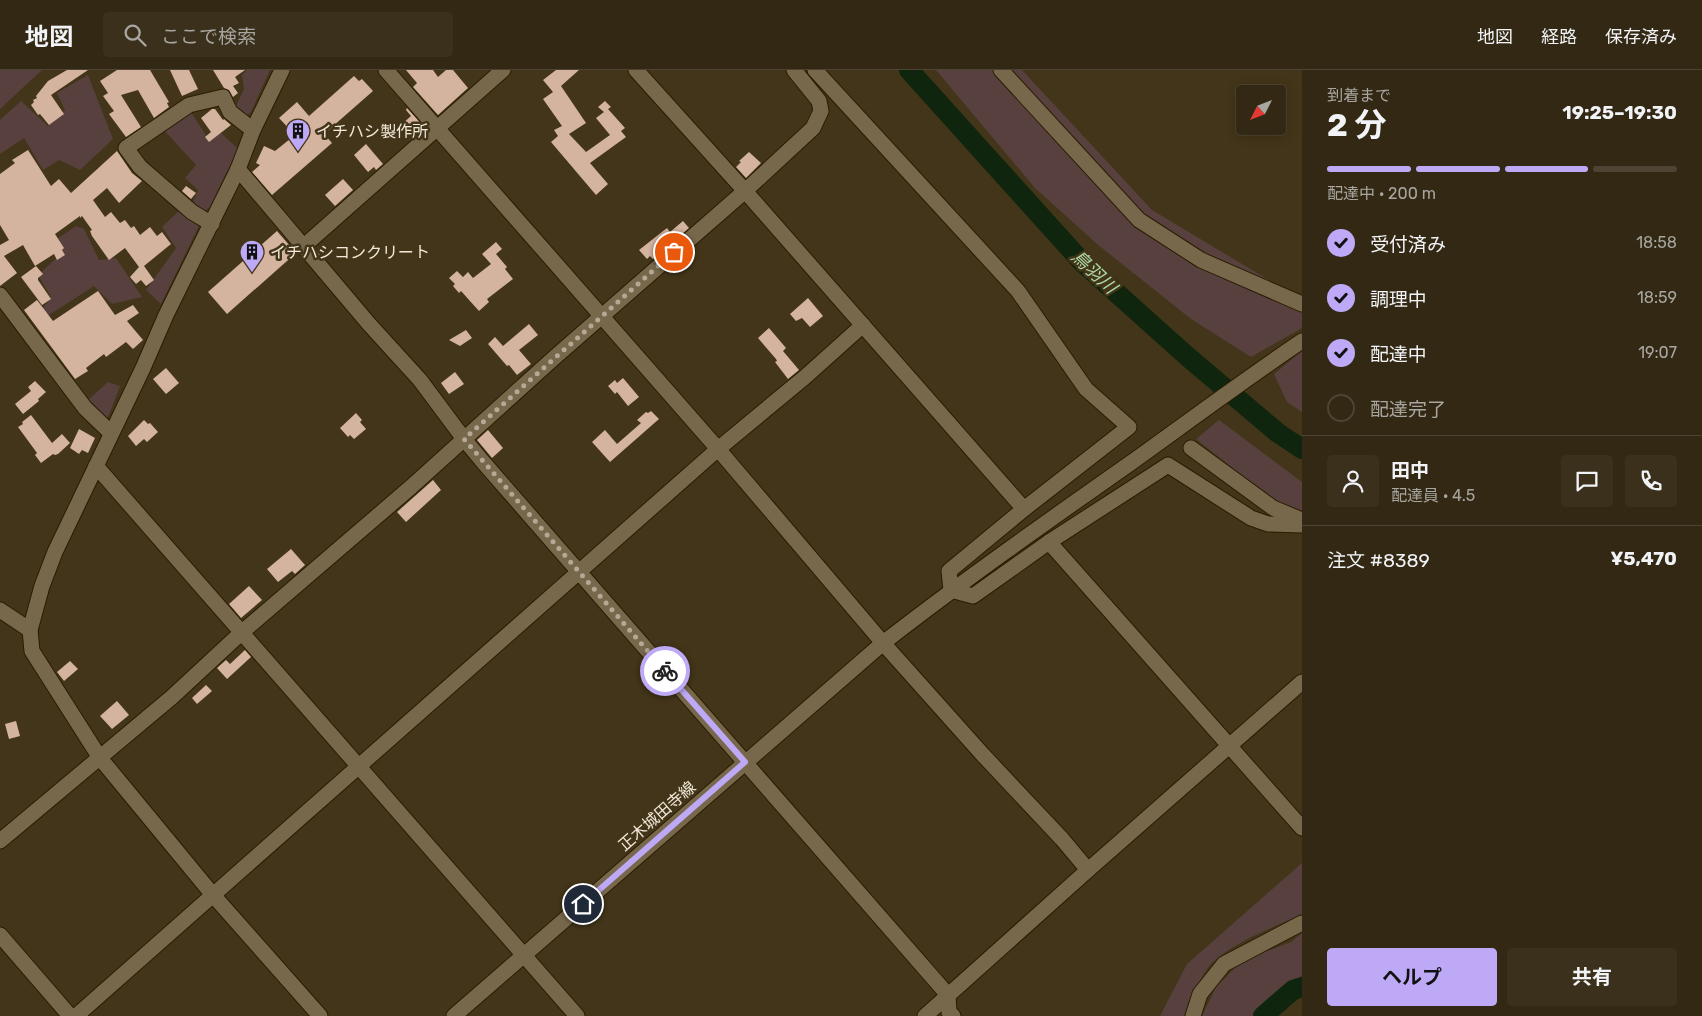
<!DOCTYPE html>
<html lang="ja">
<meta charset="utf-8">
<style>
:root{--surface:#322813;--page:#3a301c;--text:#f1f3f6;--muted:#a8a6a0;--line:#4d4433;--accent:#bda9f5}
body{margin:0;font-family:Rubik,"Noto Sans JP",sans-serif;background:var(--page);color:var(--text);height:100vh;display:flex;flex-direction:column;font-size:19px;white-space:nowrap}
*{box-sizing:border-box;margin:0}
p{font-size:16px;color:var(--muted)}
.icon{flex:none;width:28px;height:28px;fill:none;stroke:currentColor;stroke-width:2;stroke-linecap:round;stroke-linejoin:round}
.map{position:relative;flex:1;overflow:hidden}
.details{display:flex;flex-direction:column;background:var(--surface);width:400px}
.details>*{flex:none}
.needle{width:32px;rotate:228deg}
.tools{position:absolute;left:1236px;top:15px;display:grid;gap:10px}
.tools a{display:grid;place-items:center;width:50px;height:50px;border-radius:5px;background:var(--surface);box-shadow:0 2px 12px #0003,0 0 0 1px var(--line);font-size:25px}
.pin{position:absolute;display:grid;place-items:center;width:42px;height:42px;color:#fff;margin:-21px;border:2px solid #fff;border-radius:50%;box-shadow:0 1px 5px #0007}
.courier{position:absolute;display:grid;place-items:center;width:50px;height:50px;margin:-25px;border:4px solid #bda9f5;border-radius:50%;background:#fff;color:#222;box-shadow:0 1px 6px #0007}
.overview em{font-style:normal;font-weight:700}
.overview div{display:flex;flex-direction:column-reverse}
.overview{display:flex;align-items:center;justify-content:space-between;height:85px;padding:0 25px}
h1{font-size:32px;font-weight:700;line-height:38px}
.bar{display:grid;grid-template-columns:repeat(4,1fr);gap:8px 5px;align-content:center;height:60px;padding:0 25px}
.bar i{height:6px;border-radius:4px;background:var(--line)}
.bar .on{background:var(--accent)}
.bar p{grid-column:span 4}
.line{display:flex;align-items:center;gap:12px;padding:0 25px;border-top:1px solid var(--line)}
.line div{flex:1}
.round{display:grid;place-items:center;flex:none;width:52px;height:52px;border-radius:5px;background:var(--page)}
ol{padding:0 25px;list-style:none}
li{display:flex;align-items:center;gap:15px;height:55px}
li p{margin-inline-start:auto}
li .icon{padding:5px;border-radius:50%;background:var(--accent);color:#111;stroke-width:4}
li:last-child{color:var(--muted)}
li i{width:28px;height:28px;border:2px solid var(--line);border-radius:50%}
.primary-button{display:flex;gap:10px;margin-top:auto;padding:10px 25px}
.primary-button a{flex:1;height:58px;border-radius:5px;background:var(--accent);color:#111;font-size:20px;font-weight:700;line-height:58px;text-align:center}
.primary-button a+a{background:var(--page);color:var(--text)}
header{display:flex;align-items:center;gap:30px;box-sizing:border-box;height:70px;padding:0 25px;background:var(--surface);border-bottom:1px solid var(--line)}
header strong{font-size:24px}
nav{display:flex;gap:28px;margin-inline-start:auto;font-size:18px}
.search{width:350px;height:45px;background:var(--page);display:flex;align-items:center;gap:12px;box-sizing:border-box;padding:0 18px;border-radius:5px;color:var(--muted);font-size:19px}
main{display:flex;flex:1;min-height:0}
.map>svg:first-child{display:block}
.green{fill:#57403e}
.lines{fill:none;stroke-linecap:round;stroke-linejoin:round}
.river{stroke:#0f250d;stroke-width:20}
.building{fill:#d4b39f}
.minor-casing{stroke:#291c01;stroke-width:17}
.minor{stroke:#78684b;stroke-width:15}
.done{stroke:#b4a995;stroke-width:5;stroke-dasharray:0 9}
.route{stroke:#bda9f5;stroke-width:6}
.labels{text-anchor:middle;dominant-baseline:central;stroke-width:5;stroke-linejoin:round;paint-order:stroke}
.poi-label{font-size:16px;fill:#f1e8d8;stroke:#433519;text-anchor:start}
.street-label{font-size:16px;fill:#f1e8d8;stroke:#433519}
.water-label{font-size:18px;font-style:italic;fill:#addaa8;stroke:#433519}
</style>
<header>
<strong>地図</strong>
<div class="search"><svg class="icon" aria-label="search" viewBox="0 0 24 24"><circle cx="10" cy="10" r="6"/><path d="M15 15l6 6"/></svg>ここで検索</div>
<nav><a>地図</a><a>経路</a><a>保存済み</a></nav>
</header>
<main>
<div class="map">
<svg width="1302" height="946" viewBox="0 0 1302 946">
<rect width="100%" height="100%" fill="#433519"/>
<!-- green -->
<g class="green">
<path d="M 0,0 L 42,0 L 0,39 Z"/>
<path d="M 247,0 L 270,0 L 251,42 L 247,45 L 236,36 L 244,19 L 242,5 Z"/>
<path d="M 936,0 L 1022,0 L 1152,140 L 1292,224 L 1302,239 L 1302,258 L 1251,287 L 1191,249 L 1097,174 L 1035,118 Z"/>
<path d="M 88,5 L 113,69 L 80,100 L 59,90 L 43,100 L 24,68 L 0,84 L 0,50 L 21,31 L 48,56 L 65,40 L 57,23 Z"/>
<path d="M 189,39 L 209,70 L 221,63 L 238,79 L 210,137 L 203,142 L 193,132 L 198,120 L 185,108 L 196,95 L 162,58 Z"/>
<path d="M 181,139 L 199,156 L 161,234 L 146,220 L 176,178 L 162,157 Z"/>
<path d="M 76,156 L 84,159 L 99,190 L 116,188 L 142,227 L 112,234 L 94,216 L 46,247 L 41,241 L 51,227 L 38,205 L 61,184 L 57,169 Z"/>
<path d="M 1302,281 L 1302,342 L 1287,332 L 1274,304 Z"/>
<path d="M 108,312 L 120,316 L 108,347 L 102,349 L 87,331 Z"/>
<path d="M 1219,350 L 1302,412 L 1302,453 L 1196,369 Z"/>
<path d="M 1302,793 L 1302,844 C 1273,858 1238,870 1213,892 C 1202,902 1190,931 1184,946 L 1160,946 L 1187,894 Z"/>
<path d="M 1302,863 L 1302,905 L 1266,946 L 1202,946 L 1216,917 L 1242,891 L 1291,872 Z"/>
</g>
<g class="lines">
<!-- river -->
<g class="river">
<path d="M 909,0 L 1082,192 L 1188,287 L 1278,363 L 1302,379"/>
<path d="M 1263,946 L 1293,920 L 1302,917"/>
</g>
</g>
<!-- building -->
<g class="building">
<path d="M 67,0 L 88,0 L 51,25 L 64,44 L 49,55 L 40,44 L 38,45 L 31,35 L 34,32 L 33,30 L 37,28 L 36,26 L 48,11 Z"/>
<path d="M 117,0 L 150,0 L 169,32 L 167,33 L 169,37 L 154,48 L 138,20 L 121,25 L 141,57 L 126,67 L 109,44 L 114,41 L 103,26 L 108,23 L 100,11 Z"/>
<path d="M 170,0 L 189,0 L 198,19 L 182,26 Z"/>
<path d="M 213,0 L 245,0 L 235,7 L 239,13 L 233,16 L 238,23 L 233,27 L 229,20 L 224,18 Z"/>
<path d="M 406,0 L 433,0 L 438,7 L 446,0 L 453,0 L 468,18 L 438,45 L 413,17 L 417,13 Z"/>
<path d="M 556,0 L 579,0 L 561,16 L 586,53 L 569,64 L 586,82 L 610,65 L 596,48 L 604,42 L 598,37 L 605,31 L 611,37 L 608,39 L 625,58 L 621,61 L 626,67 L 590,93 L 608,114 L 596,125 L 551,72 L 558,66 L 554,60 L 562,56 L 543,29 L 553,22 L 543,10 Z"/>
<path d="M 354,6 L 359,11 L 362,9 L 373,21 L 324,64 L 332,73 L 272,125 L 252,102 L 260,95 L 256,93 L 264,76 L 275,81 L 295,65 L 279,48 L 297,32 L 309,46 Z"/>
<path d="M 407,38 L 424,57 L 412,68 L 401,55 L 411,46 L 406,40 Z"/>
<path d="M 212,39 L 215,39 L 223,50 L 224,49 L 231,55 L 209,72 L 205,67 L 211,62 L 201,48 Z"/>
<path d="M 366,74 L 383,94 L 376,100 L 374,97 L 368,102 L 354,85 Z"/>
<path d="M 28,80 L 51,116 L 59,109 L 71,123 L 117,81 L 132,103 L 142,111 L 119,133 L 107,118 L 93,130 L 105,147 L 111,142 L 120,153 L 125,150 L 131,158 L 134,156 L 140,165 L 150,157 L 157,166 L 162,162 L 171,174 L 144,196 L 154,210 L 146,216 L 141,210 L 136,214 L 130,207 L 139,197 L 125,178 L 109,190 L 92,166 L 90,161 L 92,160 L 82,146 L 80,148 L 80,146 L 55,164 L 64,178 L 62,180 L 65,185 L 57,190 L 54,184 L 35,196 L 23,175 L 4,186 L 17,203 L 0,216 L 0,175 L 9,170 L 0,155 L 0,104 L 15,93 L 12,90 Z"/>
<path d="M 749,82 L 761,93 L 746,108 L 736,97 L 741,92 L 739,91 Z"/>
<path d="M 343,109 L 353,120 L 335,136 L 325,125 Z"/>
<path d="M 186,116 L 196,123 L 191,129 L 182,121 Z"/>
<path d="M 683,151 L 689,158 L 653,189 L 650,186 L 647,189 L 639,180 L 667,158 L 670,162 Z"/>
<path d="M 277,161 L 296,183 L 227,244 L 208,222 Z"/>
<path d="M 496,172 L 502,179 L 496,184 L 507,197 L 505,199 L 513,209 L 487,229 L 489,232 L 479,241 L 461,221 L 459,223 L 453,216 L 455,214 L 449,208 L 457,201 L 463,207 L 468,202 L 473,208 L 491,194 L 482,184 Z"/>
<path d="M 36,196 L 43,204 L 38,208 L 38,210 L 51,229 L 42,235 L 21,207 Z"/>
<path d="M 98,221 L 115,245 L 133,235 L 139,243 L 127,251 L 143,270 L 133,279 L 126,272 L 106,287 L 104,284 L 86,298 L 88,301 L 75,309 L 24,240 L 37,230 L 53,251 Z"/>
<path d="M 808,228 L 823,246 L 810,257 L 802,248 L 796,251 L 790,244 Z"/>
<path d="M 529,254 L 538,265 L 519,280 L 531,294 L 517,305 L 509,295 L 507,296 L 488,274 L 495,267 L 503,276 Z"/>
<path d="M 769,258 L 786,278 L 783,281 L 799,300 L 788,309 L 775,292 L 777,291 L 776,289 L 758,268 Z"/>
<path d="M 466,260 L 472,268 L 460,276 L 449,270 Z"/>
<path d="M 166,298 L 179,313 L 166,324 L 153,309 Z"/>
<path d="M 455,302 L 464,314 L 449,324 L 441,313 Z"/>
<path d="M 623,308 L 639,327 L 628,336 L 617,322 L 615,324 L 608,316 L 615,310 L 617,313 Z"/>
<path d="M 35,311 L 46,322 L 38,329 L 39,331 L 23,344 L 15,334 L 31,321 L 28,317 Z"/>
<path d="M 651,341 L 659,349 L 610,392 L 592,372 L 605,360 L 617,374 L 641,353 L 637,350 L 646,342 L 648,343 Z"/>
<path d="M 356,343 L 362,350 L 360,352 L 366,359 L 354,369 L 350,365 L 348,367 L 340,358 Z"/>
<path d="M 31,345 L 52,373 L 62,364 L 70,373 L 58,384 L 55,385 L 53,384 L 41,393 L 35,385 L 37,383 L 18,357 L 23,354 L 22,352 Z"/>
<path d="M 144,350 L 148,354 L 150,353 L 158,362 L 147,372 L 144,369 L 136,376 L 128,366 Z"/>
<path d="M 79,359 L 95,368 L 88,383 L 82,380 L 79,384 L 70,378 Z"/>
<path d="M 488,360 L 503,378 L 492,388 L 477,370 Z"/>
<path d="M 433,410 L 441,420 L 406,452 L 397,442 Z"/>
<path d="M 291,479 L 305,495 L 295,504 L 292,501 L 278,512 L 267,499 Z"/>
<path d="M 249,516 L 262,530 L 241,548 L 229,534 Z"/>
<path d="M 245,580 L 251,587 L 227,609 L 217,598 L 226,590 L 230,594 Z"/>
<path d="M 70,591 L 78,599 L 64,611 L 57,602 Z"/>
<path d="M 206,615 L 212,621 L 197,634 L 192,628 Z"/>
<path d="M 117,631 L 129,645 L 112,659 L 100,646 Z"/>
<path d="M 16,651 L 20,666 L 9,669 L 5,654 Z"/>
</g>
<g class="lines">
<defs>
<g id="minor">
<path d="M 282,0 L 253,60 L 238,99 L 166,245 L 143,298 L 55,482 L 42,516 L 30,560 L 32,581 L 100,688 L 213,825 L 320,946"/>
<path d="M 386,0 L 718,379 L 883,573 L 983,685 L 1062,769 L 1088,800"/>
<path d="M 636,0 L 745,121 L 1024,439"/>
<path d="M 815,0 L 1018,221 L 1086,319 L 1129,357 L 1024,439 L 949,501 L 951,520 L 973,526 L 1049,472 L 1168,395 L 1251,448 L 1268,454 L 1302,455"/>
<path d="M 1001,0 L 1139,150 L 1201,190 L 1302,234"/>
<path d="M 238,99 L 369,254 L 420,310 L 464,369 L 483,392 L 948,925 L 949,942 L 953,946"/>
<path d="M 212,154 L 192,142 L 140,97 L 126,78 L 189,35 L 223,27 L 230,42 L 253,60"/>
<path d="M 304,176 L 503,0"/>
<path d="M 0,225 L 85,338 L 111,363"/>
<path d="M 1191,378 L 1273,438 L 1302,450"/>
<path d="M 96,396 L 577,946"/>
<path d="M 1049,472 L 1302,758"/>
<path d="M 0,540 L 30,560"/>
<path d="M 0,771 L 172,627 L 241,563 L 411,417 L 555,287 L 745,121 L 813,58 L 821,41 L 819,31 L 794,0"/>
<path d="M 0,865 L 70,946"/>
<path d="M 76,946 L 718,379 L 805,307 L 863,255"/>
<path d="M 454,946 L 883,573 C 964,510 1048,451 1132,392 C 1189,351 1244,310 1302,271"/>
<path d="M 925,946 L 1088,800 L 1302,612"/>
<path d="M 1193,946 L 1200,924 L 1224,894 L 1302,853"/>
</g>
</defs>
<!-- minor casing -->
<use href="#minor" class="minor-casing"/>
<!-- minor -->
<use href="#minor" class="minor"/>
</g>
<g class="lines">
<!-- done -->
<path class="done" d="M 665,601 L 464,369 L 674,182"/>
<!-- route -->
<path class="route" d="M 583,834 L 745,692 L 665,601"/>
</g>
<!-- icons -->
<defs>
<symbol id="building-pin" viewBox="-11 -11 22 30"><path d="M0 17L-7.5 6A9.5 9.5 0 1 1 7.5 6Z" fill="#bda9f5" stroke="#433519"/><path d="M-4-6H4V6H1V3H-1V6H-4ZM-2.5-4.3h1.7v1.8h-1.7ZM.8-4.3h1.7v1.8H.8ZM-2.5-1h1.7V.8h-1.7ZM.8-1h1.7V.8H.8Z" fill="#111"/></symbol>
</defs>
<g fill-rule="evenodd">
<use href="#building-pin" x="284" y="47" width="28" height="38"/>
<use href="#building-pin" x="238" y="168" width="28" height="38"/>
</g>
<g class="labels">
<!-- poi labels -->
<g class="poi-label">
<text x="316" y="61">イチハシ製作所</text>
<text x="270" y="182">イチハシコンクリート</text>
</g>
<!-- street labels -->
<g class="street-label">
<text transform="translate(657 746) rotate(-41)">正木城田寺線</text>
</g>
<!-- water labels -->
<g class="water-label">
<text transform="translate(1094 202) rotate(43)">鳥羽川</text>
</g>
</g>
</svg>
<div class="tools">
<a><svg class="needle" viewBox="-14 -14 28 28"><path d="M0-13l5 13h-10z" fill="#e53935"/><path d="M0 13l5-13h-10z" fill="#a8a6a0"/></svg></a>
</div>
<div class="pin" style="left:674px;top:182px;background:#ea580c"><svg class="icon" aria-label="bag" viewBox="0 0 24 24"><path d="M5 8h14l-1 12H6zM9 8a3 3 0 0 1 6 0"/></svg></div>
<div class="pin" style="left:583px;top:834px;background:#1f2937"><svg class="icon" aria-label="home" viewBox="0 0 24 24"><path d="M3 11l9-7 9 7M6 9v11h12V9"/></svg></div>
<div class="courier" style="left:665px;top:601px"><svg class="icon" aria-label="bike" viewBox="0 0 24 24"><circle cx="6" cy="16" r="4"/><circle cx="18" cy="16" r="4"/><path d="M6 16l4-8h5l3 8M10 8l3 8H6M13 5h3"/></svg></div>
</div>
<section class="details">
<div class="overview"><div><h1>2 分</h1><p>到着まで</p></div><em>19:25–19:30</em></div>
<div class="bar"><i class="on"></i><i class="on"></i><i class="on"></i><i></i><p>配達中 · 200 m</p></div>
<ol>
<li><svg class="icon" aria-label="check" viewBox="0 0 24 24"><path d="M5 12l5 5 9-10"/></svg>受付済み<p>18:58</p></li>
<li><svg class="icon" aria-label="check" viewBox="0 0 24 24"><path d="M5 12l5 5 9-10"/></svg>調理中<p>18:59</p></li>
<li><svg class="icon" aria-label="check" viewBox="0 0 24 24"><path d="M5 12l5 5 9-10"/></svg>配達中<p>19:07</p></li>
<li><i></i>配達完了</li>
</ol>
<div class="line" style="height:90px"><a class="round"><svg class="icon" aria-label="person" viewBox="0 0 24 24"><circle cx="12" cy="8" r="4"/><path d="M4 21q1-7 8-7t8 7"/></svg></a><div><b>田中</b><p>配達員 · 4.5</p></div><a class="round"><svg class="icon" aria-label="chat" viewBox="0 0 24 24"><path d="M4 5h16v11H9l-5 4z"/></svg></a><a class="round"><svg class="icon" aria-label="phone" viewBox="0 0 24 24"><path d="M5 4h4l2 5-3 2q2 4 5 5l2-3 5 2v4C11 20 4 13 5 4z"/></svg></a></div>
<div class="line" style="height:65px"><div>注文 #8389</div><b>¥5,470</b></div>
<div class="primary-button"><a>ヘルプ</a><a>共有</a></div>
</section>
</main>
